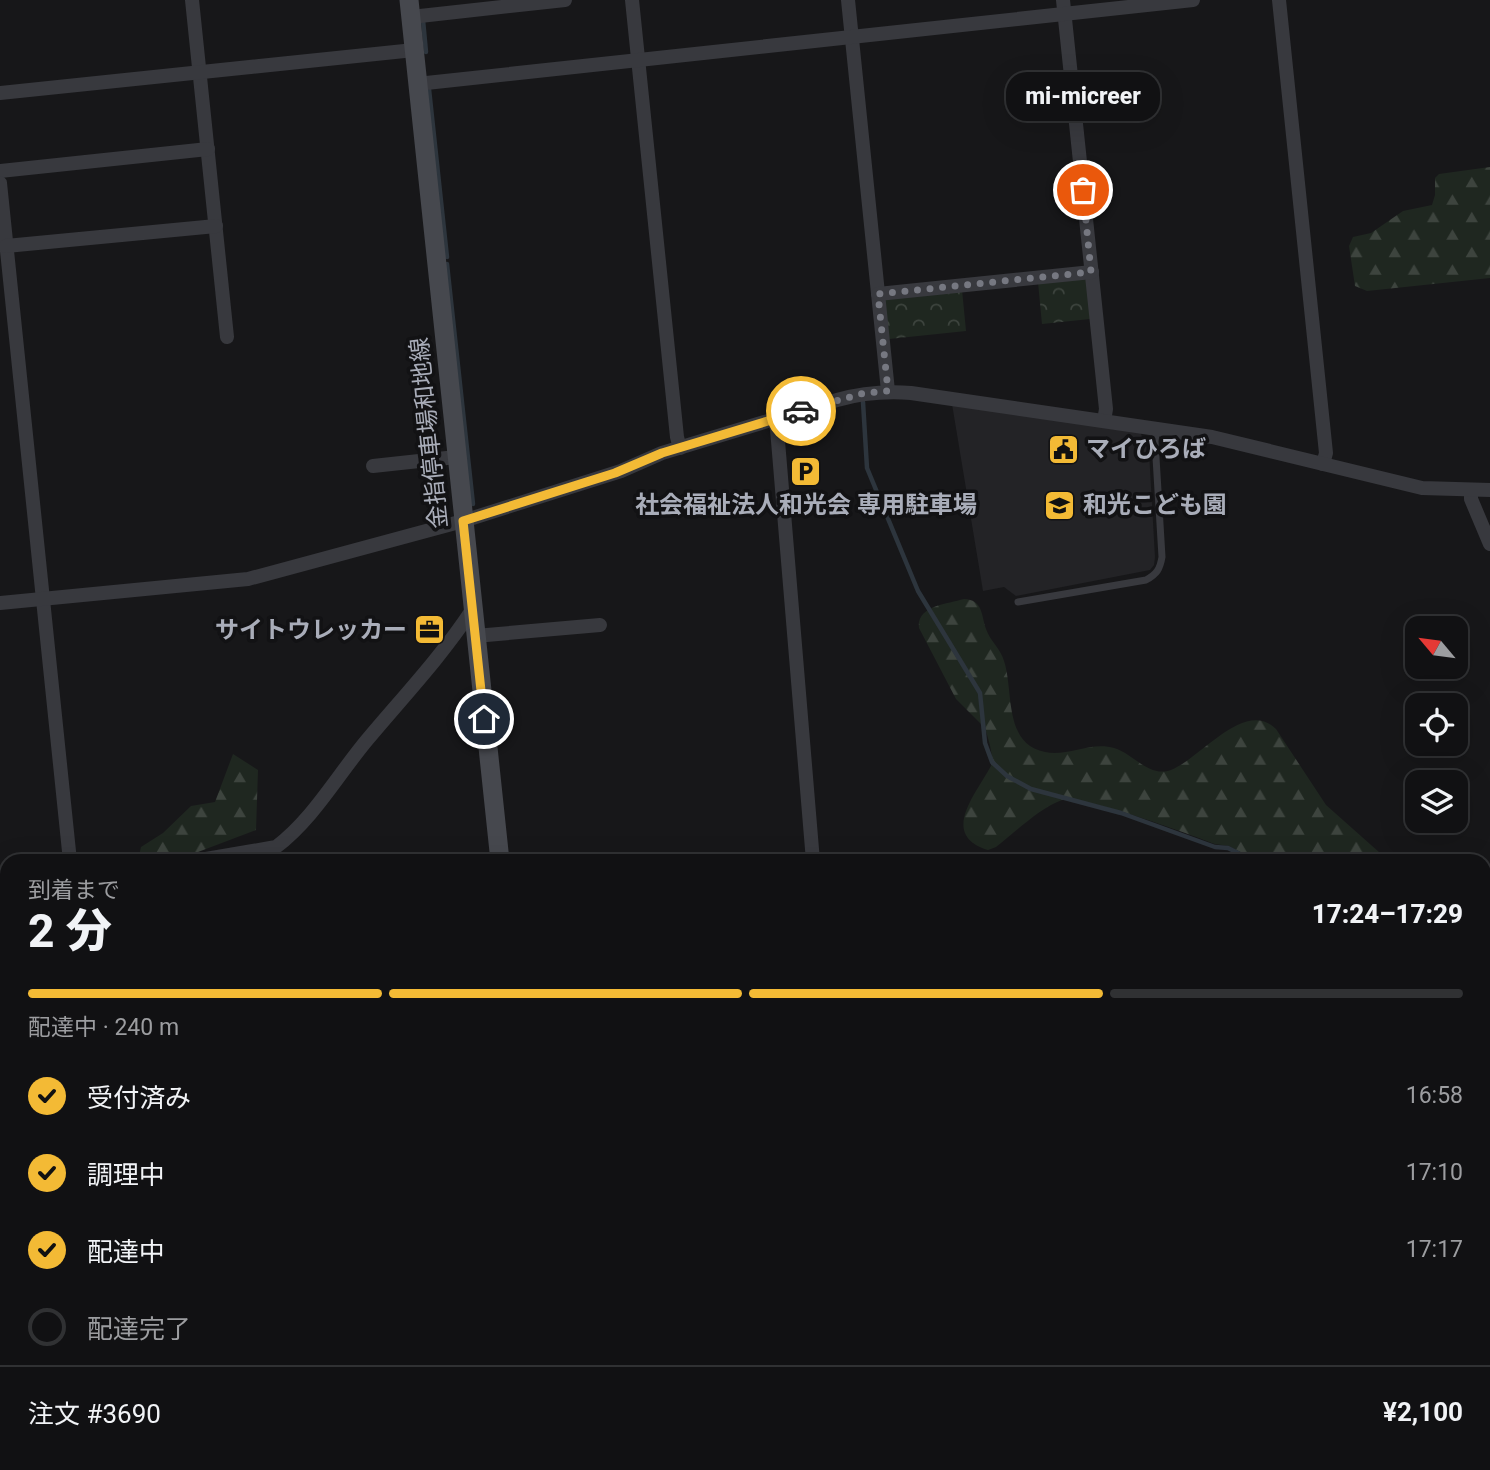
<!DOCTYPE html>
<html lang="ja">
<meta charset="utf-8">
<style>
:root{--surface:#111113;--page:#1e1f21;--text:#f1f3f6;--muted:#9c9da0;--line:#303133;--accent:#f3ba35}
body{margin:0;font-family:Roboto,"Noto Sans JP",sans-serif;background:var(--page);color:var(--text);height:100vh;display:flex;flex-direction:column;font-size:26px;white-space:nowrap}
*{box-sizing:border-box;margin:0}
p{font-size:23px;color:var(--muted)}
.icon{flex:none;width:38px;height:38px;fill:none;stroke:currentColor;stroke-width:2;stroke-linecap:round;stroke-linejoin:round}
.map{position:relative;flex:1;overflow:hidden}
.details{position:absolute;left:0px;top:854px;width:1491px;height:616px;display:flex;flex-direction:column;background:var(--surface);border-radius:21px 21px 0 0;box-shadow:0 7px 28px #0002,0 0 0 2px var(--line)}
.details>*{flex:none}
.needle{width:46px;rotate:299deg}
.fabs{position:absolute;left:1405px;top:616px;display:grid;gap:14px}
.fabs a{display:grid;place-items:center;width:63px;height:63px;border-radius:14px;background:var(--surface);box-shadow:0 7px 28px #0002,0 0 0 2px var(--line);font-size:35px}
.pin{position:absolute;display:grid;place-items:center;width:60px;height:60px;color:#fff;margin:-30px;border:4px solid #fff;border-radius:50%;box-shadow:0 2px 7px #0007}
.courier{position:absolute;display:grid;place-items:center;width:70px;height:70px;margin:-35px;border:5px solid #f3ba35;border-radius:50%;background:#fff;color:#222;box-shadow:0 2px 9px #0007}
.bubble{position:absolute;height:49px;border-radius:21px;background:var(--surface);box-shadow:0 7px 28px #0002,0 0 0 2px var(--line);font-size:23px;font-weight:800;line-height:49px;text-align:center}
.overview em{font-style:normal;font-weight:800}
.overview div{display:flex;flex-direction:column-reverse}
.overview{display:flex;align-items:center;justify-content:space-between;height:119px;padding:0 28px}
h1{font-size:46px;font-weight:800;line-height:52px}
.bar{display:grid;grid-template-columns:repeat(4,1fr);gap:10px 7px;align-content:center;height:84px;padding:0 28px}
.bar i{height:9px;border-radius:5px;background:var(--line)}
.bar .on{background:var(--accent)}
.bar p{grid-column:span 4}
.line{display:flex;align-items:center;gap:18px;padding:0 28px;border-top:2px solid var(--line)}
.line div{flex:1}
ol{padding:0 28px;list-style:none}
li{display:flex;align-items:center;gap:21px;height:77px}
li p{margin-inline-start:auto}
li .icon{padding:7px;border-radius:50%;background:var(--accent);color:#111;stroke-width:4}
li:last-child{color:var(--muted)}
li i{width:38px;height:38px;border:4px solid var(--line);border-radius:50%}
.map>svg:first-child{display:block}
.built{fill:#232326}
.forest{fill:url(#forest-firs)}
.park{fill:url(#park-crowns)}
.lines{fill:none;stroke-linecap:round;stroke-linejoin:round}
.stream{stroke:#2d353d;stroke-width:4.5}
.lane{stroke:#38393e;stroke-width:7}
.street{stroke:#38393e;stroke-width:14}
.secondary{stroke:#46484e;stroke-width:19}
.done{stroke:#767881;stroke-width:7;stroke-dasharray:0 12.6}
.route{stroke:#f3ba35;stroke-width:9}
.labels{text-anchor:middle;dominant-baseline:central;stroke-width:7;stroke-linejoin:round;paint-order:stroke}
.street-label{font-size:24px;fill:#a9adb9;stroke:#121214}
.poi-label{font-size:24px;font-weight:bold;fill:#a9adb9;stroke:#121214;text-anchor:start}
</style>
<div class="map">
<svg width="1490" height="1470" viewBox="0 0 1490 1470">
<defs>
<pattern id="forest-firs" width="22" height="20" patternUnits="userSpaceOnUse" patternTransform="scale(1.75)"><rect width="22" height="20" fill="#1f2720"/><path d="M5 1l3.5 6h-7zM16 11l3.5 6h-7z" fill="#3d443e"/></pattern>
<pattern id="park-crowns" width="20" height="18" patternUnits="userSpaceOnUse" patternTransform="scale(1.75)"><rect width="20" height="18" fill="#1f2720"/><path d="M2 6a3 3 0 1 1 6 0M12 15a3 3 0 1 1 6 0" fill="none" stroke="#3d443e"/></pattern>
</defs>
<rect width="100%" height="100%" fill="#171719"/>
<!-- built -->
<path class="built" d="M 952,404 L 1140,432 L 1149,452 L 1155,557 L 1154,565 L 1150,570 L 1016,596 L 1004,587 L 983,591 Z"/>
<!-- forest -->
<g class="forest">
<path d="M 1490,167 L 1490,278 L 1367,291 L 1355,286 L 1349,246 L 1353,237 L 1371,233 L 1403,211 L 1432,205 L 1435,195 L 1435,178 L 1439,174 Z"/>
<path d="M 964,599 C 983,600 981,614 986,629 C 990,641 1001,649 1004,661 C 1014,691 1003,744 1045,752 C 1067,757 1091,741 1114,748 C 1134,754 1149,778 1171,770 C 1201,758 1245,698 1276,729 L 1326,805 L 1389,861 L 1304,861 L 1280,854 L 1244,854 L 1229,846 L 1215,844 C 1191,835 1083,794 1062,800 C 1041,807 1014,833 996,847 L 988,850 C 939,835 976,794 991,766 C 994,755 988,738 985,728 L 956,699 L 919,628 C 916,606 947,604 964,599 Z"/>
<path d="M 233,754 L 258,770 L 256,830 L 198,852 L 196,861 L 138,861 L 141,847 L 163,833 L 191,806 L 215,802 Z"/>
<path d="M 1490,916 L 1490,982 L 1484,980 L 1484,918 Z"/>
<path d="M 0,921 L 7,926 L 7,1006 L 0,998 Z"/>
<path d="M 1490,1105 L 1490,1141 L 1484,1141 L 1484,1106 Z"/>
<path d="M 0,1336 L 7,1336 L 8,1463 L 0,1469 Z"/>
</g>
<!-- park -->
<g class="park">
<path d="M 1083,278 L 1087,281 L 1090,319 L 1042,324 L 1038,282 Z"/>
<path d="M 962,290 L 966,331 L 889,339 L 885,301 L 888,297 Z"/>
</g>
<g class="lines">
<!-- stream -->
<g class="stream">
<path d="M 423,20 L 426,52"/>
<path d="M 429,89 L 447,257"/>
<path d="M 447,264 L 473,504"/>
<path d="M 863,402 L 867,468 L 918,591 L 980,693 L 985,743 L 992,762 L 1007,776 L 1031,789 L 1121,813 L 1215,847 L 1228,848 L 1244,856 L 1272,855 L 1299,861"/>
<path d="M 243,861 L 254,857"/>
<path d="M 0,975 L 7,984"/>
<path d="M 1484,983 L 1490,984"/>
</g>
<!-- lane -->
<path class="lane" d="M 1018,602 L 1146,580 C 1157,574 1160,569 1162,557 L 1155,441 L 1157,428"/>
<!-- street -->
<g class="street">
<path d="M 192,0 L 227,337"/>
<path d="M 632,0 L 677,437 L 680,448"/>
<path d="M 848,0 L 888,391"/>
<path d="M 1063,0 L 1106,409 L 1104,421"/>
<path d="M 1279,0 L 1326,453 L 1323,464"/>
<path d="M 411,17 L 565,0"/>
<path d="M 417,84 L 1193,0"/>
<path d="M 0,93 L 414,50"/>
<path d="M 0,171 L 208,149"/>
<path d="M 0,183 L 70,861"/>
<path d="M 6,246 L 216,226"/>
<path d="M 878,294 L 1092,272"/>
<path d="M 774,419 L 777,429 L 813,861"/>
<path d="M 373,466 L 456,457"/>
<path d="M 1471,490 L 1471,499 L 1490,544"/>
<path d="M 0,603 L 248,579 L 463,521 L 621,471 L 662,453 L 837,400 C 862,393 885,391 911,393 L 1212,437 L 1422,488 L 1490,490"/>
<path d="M 475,636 L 600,625"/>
<path d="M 204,861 L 206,859 L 276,847 C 313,819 337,776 367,740 C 403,697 441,657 472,610"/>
<path d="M 1484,1100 L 1490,1100"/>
<path d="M 1484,1168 L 1490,1167"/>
<path d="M 7,1239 L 3,1256 L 7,1260"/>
<path d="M 0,1392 L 7,1391"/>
<path d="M 1377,1463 L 1378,1470"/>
<path d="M 188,1470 L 191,1463"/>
<path d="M 944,1470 L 1014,1463"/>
</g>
<!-- secondary -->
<g class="secondary">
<path d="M 409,0 L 500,861"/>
<path d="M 565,1463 L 565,1470"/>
</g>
</g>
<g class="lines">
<!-- done -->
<path class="done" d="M 801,411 L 864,393 L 888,391 L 878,294 L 1091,272 L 1083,190"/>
<!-- route -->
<path class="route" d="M 484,719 L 463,521 L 615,473 L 662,453 L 801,411"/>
</g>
<!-- icons -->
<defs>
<symbol id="civic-square" viewBox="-11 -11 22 22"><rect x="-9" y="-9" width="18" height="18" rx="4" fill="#f3ba35" stroke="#121214"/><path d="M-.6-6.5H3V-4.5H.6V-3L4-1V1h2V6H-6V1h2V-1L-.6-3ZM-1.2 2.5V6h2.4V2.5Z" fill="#111"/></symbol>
<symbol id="parking-square" viewBox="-11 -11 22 22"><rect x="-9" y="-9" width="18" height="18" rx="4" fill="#f3ba35" stroke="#121214"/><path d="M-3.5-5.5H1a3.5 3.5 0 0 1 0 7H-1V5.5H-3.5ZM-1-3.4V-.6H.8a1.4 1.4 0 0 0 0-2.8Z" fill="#111"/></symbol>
<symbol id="school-square" viewBox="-11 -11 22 22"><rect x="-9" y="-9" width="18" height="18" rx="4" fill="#f3ba35" stroke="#121214"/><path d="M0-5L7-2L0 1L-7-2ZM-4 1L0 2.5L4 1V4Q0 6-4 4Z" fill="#111"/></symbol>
<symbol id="office-square" viewBox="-11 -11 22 22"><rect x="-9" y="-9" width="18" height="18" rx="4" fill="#f3ba35" stroke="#121214"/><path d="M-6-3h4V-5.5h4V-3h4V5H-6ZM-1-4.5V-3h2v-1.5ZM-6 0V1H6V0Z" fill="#111"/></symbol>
</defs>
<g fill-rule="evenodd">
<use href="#civic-square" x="1046" y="432" width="35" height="35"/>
<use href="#parking-square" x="788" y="454" width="35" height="35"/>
<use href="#school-square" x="1042" y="488" width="35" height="35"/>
<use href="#office-square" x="412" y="612" width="35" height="35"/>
</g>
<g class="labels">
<!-- street labels -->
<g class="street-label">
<text transform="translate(429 433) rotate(-96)">金指停車場和地線</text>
</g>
<!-- poi labels -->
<g class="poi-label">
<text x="1086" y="449">マイひろば</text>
<text x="806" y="505" text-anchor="middle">社会福祉法人和光会 専用駐車場</text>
<text x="1083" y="505">和光こども園</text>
<text x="407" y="630" text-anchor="end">サイトウレッカー</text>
</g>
</g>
</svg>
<div class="fabs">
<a><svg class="needle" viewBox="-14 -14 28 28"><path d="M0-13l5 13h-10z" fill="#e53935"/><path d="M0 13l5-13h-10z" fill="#9c9da0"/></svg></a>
<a><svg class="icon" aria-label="locate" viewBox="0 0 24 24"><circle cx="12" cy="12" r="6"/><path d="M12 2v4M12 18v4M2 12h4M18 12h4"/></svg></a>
<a><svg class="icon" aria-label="layers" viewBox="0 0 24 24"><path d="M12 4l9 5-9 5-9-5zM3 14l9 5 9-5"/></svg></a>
</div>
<div class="pin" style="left:1083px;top:190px;background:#ea580c"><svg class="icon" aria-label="bag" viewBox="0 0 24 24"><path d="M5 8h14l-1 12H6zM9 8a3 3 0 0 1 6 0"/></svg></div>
<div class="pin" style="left:484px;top:719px;background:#1f2937"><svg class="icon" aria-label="home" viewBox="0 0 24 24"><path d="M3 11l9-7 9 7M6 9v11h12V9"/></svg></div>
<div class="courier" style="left:801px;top:411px"><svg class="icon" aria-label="car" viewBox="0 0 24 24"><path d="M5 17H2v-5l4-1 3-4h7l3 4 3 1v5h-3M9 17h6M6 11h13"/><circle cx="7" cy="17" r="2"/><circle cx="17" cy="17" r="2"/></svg></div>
<div class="bubble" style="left:1006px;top:72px;width:154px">mi-micreer</div>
<section class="details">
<div class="overview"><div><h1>2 分</h1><p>到着まで</p></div><em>17:24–17:29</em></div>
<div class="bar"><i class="on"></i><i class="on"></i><i class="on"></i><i></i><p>配達中 · 240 m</p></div>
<ol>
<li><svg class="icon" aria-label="check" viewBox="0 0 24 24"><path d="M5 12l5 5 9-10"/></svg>受付済み<p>16:58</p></li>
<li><svg class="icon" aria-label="check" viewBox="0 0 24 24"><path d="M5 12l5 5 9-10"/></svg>調理中<p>17:10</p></li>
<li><svg class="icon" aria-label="check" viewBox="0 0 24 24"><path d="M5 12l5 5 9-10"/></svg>配達中<p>17:17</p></li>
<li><i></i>配達完了</li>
</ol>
<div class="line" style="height:91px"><div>注文 #3690</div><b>¥2,100</b></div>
</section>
</div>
